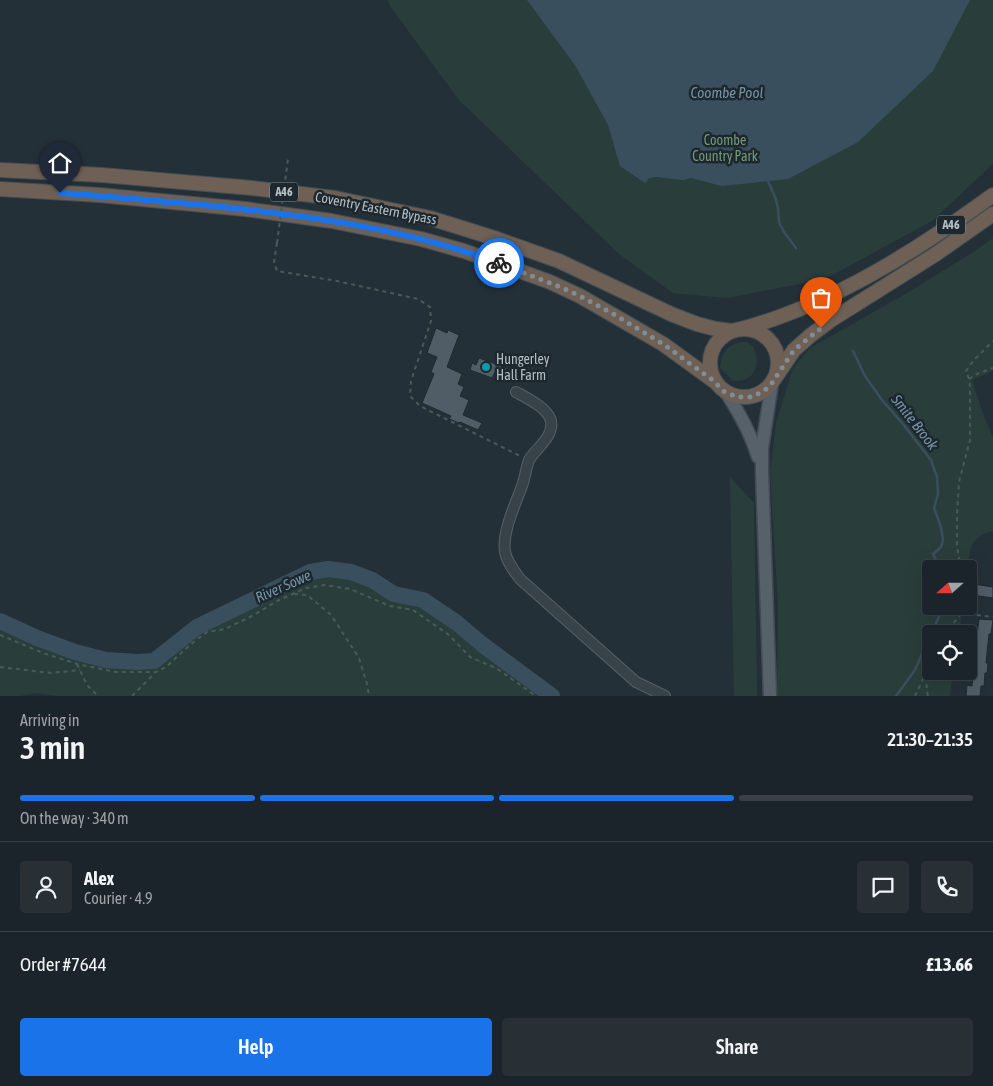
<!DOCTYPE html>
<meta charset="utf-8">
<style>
:root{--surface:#1b242a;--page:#283036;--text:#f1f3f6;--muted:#a0a4a8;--line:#394147;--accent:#1a73e8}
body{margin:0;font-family:"Asap Condensed",sans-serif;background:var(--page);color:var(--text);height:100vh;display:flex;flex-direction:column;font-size:19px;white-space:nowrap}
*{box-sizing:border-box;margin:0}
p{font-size:16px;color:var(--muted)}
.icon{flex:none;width:28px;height:28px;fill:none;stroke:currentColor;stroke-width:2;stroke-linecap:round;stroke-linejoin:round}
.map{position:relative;height:696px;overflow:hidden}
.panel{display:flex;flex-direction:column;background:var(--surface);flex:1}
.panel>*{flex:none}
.needle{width:32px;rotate:249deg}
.buttons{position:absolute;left:922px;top:560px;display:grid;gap:10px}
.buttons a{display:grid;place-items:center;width:55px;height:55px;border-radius:5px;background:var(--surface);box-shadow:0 5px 20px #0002,0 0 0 1px var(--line);font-size:25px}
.pin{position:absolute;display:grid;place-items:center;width:42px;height:42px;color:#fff;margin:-51px -21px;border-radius:50% 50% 50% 0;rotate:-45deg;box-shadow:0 0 5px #0007}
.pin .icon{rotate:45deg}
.courier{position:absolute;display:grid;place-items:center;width:50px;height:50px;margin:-25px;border:4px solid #1a73e8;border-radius:50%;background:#fff;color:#222;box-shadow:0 1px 6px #0007}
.head em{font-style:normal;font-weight:600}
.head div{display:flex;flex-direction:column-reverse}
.head{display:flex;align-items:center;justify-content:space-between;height:85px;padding:0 20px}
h1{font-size:32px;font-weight:600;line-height:38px}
.bar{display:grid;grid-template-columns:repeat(4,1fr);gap:8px 5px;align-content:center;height:60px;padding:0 20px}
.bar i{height:6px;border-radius:4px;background:var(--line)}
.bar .current{background:var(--accent)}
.bar p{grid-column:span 4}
.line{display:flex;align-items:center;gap:12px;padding:0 20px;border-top:1px solid var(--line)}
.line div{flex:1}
.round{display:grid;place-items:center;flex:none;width:52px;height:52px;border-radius:5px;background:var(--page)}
.cta{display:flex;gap:10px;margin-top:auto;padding:10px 20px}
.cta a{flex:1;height:58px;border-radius:5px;background:var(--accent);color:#fff;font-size:20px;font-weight:600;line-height:58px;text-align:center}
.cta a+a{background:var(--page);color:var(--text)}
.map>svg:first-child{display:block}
.green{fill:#293e3b}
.water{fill:#3a4f5e}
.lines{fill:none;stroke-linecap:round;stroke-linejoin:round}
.stream{stroke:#3a4f5e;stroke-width:2.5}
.river{stroke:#3a4f5e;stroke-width:16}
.building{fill:#505d67;stroke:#1f2930}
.minor-casing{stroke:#566067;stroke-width:12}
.major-casing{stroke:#414b52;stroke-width:15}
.highway-casing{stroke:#434d54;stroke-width:16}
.path{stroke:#485b59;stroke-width:2;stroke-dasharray:4 4;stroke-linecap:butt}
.minor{stroke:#384249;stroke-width:10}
.major{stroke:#566169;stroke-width:12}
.highway{stroke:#6e6055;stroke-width:14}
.path-bridge{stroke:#485b59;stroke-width:2;stroke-dasharray:4 4;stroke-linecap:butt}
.done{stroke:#818c94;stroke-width:5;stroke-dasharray:0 9}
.route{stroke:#1a73e8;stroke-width:6}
.culture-dot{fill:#0f9aa8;stroke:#1d272e;stroke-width:2}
.labels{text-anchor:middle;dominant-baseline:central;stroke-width:5;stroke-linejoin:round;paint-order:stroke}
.shield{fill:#1d272e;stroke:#869098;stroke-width:1}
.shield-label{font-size:12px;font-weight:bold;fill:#b3bdc5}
.park-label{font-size:14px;fill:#739976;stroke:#1d272e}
.street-label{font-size:14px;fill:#b3bdc5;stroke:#1d272e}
.poi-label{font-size:14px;fill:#b3bdc5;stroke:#1d272e;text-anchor:start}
.water-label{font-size:15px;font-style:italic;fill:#7693a6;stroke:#1d272e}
</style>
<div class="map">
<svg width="993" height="696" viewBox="0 0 993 696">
<rect width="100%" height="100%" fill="#243038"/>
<!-- green -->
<g class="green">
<path d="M 388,0 L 993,0 L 993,164 L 932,221 L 825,279 L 727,298 L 673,293 L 619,254 L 459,100 L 390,6 Z"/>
<path d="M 993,238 L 993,371 L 972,380 L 982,411 L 993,438 L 993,531 C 970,536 970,548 968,569 L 931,569 L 931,606 L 966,606 L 965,614 L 962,615 L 959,634 L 931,634 L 931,671 L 953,671 L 950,696 L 777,696 L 778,606 L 770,473 L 776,423 L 793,368 L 810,348 L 902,296 L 972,253 Z"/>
<path d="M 740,342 L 746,342 L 753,346 C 761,364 756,382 733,381 L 720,368 C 722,353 725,347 740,342 Z"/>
<path d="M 730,477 L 754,503 L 757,696 L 734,696 Z"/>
<path d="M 323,564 L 358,568 L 382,580 L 396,590 L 409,590 L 428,599 L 453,616 L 561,696 L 58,696 L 36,693 L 20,696 L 0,696 L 0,615 L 21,625 L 80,647 L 122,658 L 147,656 L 179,633 L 305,568 Z"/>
</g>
<!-- water -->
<path class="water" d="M 527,0 L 970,0 L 933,71 L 858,142 L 788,179 L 722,186 L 691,178 L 683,180 L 657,177 L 649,178 L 645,183 L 620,166 L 608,125 L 575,65 Z"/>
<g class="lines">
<!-- stream -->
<g class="stream">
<path d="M 768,181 L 775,197 L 778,208 L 779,222 L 784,232 L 796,248"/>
<path d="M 853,351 L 865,376 L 882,400 L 903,424 L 931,460 L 937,477 L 938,494 L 934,508 L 941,527 L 943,540 L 941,547 L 933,554 L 939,565 L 938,569"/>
<path d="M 896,696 L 915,670 L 924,649 L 944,606"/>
</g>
<!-- river -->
<path class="river" d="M 0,621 L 37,638 L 75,652 L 106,660 L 137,662 L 154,661 L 197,627 L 310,572 L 328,569 L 351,572 L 372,580 L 394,594 L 423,600 L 457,623 L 483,645 L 552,696"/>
</g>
<!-- building -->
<g class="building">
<path d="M 436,328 L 447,333 L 448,330 L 459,335 L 447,367 L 462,374 L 458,384 L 464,387 L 460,396 L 469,400 L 463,415 L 482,423 L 478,430 L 460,422 L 459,423 L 449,419 L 451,416 L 422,403 L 434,374 L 431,372 L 437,357 L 427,353 Z"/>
<path d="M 479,358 L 507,368 L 504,375 L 495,372 L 492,378 L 470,370 L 472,363 L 476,365 Z"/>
<path d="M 974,584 L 993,587 L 993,598 L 972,595 Z"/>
<path d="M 979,619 L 993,620 L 991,634 L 989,634 L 986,663 L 988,663 L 987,673 L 985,673 L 984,686 L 981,686 L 980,696 L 966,696 L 967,685 L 972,686 L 975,660 L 969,655 L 975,651 Z"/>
</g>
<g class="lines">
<defs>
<path id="minor" d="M 516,392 C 527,398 548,408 551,421 C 554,437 536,448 529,460 C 526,468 525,478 522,486 C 515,505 502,532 505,552 C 507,562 514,571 520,579 L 636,682 L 665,696"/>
<g id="major">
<path d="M 727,394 C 740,414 751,434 758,457"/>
<path d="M 770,696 L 762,472 L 762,448 L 772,383"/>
</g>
<g id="highway">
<path d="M 0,170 L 102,175 L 252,188 L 335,198 L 430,218 L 497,239 L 559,261 L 671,314 L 697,324 L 716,329 L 732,331"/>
<path d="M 0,189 L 99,195 L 245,209 L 332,221 L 421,239 L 464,251 L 550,282 L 580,296 L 663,344 L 714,381"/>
<circle cx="744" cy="363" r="34"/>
<path d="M 741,329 C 831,305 918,250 993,195"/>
<path d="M 775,378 L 794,350 L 811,335 L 831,320 L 936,254 L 993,214"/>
</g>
</defs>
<!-- minor casing -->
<use href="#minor" class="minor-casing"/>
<!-- major casing -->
<use href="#major" class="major-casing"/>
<!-- highway casing -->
<use href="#highway" class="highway-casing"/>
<!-- path -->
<g class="path">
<path d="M 277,243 L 274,262 L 277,271 L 337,281 L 418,299 L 430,307 L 431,321 L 411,381 L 410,396 L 420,406 L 520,456"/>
<path d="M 969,379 L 977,374 L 993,368"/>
<path d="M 961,569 L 957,547 L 957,514 L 959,482 L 970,440 L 970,386 L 969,379 L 966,371 L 973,361 L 993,341"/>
<path d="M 294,594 L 307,595 L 331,615 L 359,658 L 367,684 L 369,696"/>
<path d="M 961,613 L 993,617"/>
<path d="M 942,634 C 950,626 961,618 963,606"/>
<path d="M 0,635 L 43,653 L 77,664 L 116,672 L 156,672 L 166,667 L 191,644 L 207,632 L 225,629 L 252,616 L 277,601 L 306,588 L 325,585 L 350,589 L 390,606 L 413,610 L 449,635 L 470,657 L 496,668 L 536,696"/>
<path d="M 77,664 L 87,685 L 98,696"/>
<path d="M 0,667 L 51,673 L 80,670"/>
<path d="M 132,696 L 155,673"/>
<path d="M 915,696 L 925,675"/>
<path d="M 928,696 C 925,681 926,669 931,654"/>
</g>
<!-- minor -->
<use href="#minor" class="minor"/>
<!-- major -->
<use href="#major" class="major"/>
<!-- highway -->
<use href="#highway" class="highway"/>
<!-- path-bridge -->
<path class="path-bridge" d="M 277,243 L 288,159"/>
</g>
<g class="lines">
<!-- done -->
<path class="done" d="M 499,263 L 565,289 L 580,296 L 610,312 L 663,344 L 714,381 L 723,391 L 737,397 L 751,397 L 764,391 L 772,383 L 794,350 L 821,328"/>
<!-- route -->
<path class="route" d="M 60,193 C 107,196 155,201 203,205 C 303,215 404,228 499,263"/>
</g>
<!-- markers -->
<circle class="culture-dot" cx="486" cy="367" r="5"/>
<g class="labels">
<!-- shield labels -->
<g class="shield">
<rect x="270" y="182.5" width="28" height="19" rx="4"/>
<rect x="937" y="215.5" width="28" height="19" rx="4"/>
</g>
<g class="shield-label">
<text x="284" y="192">A46</text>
<text x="951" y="225">A46</text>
</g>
<!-- park labels -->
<g class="park-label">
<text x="725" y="140">Coombe<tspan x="725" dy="16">Country Park</tspan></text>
</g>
<!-- street labels -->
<g class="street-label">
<text transform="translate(376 208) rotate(11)">Coventry Eastern Bypass</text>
</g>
<!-- poi labels -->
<g class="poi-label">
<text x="496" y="359">Hungerley<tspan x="496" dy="16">Hall Farm</tspan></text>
</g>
<!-- water labels -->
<g class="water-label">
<text x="727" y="92">Coombe Pool</text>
<text transform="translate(915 422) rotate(52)">Smite Brook</text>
<text transform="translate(283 586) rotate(-24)">River Sowe</text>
</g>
</g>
</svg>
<div class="buttons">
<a><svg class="needle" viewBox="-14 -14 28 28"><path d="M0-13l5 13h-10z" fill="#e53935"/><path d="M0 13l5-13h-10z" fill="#a0a4a8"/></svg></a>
<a><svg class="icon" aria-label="locate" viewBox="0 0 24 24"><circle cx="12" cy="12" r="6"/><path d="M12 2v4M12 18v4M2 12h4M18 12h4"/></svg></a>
</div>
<div class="pin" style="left:821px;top:328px;background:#ea580c"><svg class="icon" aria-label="bag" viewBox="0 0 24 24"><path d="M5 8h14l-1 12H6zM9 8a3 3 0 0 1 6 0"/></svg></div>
<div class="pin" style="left:60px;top:193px;background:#1f2937"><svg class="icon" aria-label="home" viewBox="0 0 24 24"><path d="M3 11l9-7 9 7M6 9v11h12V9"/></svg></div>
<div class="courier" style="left:499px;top:263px"><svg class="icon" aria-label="bike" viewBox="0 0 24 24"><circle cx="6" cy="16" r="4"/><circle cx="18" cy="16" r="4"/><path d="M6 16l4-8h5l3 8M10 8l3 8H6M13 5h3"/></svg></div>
</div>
<section class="panel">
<div class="head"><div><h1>3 min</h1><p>Arriving in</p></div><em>21:30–21:35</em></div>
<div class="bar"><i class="current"></i><i class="current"></i><i class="current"></i><i></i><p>On the way · 340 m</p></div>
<div class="line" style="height:90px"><a class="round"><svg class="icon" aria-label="person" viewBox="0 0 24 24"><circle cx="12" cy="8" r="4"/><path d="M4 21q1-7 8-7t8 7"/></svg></a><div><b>Alex</b><p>Courier · 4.9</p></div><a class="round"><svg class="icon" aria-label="chat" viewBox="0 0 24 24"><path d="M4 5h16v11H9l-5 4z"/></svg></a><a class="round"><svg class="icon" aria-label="phone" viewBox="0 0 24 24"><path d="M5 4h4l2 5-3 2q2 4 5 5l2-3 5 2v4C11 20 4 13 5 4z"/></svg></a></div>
<div class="line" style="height:65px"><div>Order #7644</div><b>£13.66</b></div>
<div class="cta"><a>Help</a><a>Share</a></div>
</section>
